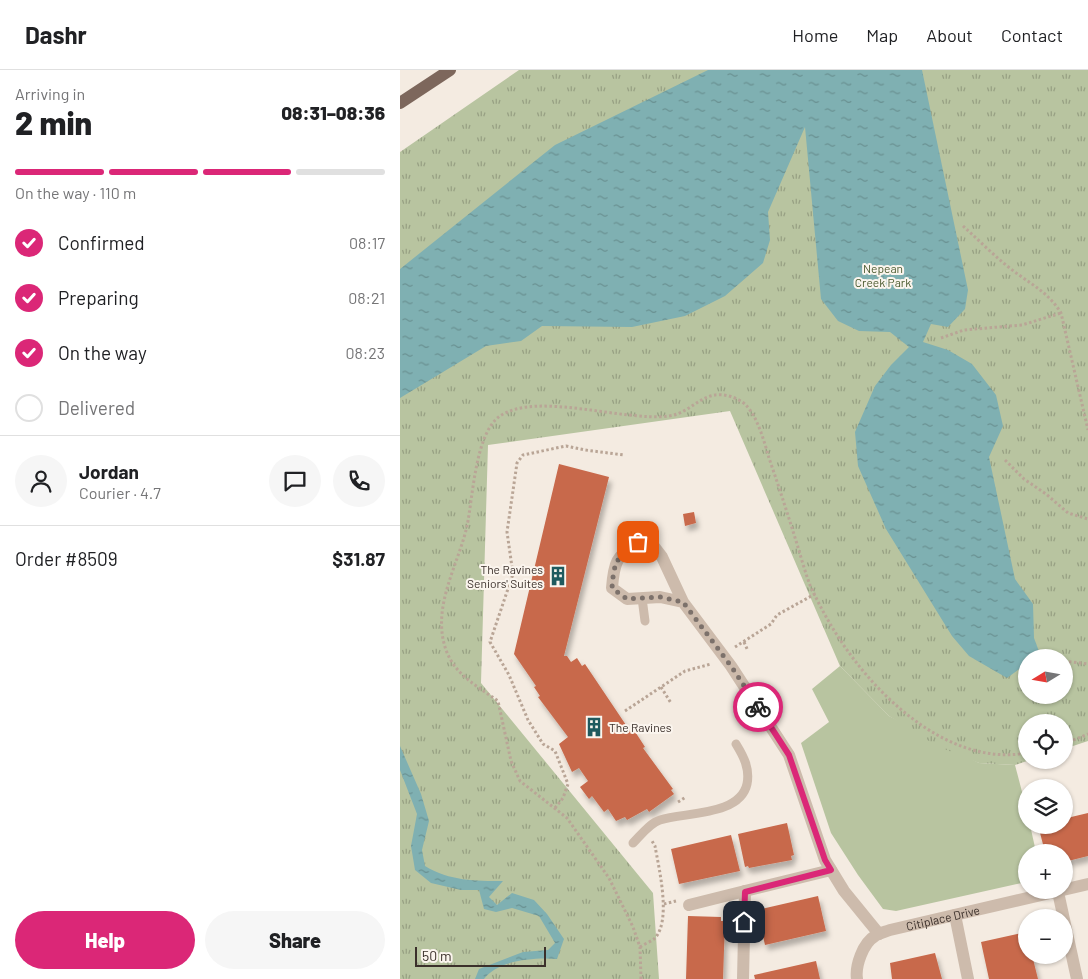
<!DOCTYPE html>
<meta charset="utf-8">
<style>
:root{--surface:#fff;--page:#f6f6f6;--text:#202124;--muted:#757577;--line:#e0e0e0;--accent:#db2777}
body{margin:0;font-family:Barlow,sans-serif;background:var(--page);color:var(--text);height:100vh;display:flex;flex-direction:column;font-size:19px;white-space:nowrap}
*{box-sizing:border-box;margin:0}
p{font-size:16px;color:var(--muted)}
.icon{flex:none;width:28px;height:28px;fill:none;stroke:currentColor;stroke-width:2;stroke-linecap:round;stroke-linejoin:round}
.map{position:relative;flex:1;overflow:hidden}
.panel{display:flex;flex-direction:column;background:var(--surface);width:400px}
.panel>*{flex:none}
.needle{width:32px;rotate:259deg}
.buttons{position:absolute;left:618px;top:579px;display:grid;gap:10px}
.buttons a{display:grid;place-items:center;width:55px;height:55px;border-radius:50%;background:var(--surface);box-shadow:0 1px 4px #0004;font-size:25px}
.scale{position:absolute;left:15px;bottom:12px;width:131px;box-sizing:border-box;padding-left:5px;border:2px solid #3b302b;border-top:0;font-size:14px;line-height:18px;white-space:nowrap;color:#3b302b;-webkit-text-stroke:4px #fbf5ee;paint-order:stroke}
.pin{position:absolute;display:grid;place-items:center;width:42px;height:42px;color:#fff;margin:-21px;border-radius:10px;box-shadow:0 2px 8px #0006}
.courier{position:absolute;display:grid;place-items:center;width:50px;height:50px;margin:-25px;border:4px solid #db2777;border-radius:50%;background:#fff;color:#222;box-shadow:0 1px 6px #0007}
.overview em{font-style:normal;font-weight:800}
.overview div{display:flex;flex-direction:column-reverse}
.overview{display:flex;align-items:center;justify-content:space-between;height:85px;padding:0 15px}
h1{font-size:32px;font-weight:800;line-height:38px}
.bar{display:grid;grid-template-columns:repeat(4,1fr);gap:8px 5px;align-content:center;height:60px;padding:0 15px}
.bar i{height:6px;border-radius:4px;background:var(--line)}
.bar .selected{background:var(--accent)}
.bar p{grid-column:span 4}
.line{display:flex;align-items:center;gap:12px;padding:0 15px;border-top:1px solid var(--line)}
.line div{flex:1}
.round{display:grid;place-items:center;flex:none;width:52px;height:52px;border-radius:26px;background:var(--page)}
ol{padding:0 15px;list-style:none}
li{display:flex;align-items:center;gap:15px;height:55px}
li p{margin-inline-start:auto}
li .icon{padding:5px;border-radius:50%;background:var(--accent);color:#fff;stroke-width:4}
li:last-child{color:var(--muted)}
li i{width:28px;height:28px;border:2px solid var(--line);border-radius:50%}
.action{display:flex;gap:10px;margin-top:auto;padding:10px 15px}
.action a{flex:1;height:58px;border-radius:30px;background:var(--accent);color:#fff;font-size:20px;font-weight:800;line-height:58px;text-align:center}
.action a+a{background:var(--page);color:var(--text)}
header{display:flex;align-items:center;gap:30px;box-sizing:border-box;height:70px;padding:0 25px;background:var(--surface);border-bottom:1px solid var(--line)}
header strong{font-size:24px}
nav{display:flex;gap:28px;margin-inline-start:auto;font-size:18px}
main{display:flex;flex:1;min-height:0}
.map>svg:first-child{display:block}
.green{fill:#b8c4a0}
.park{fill:url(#park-tufts);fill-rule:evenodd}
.water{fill:url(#water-ripples)}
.building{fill:#c8694b;filter:url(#shadow)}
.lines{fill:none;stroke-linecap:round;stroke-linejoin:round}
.path{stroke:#b9a596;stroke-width:3;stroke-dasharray:2.5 2.5;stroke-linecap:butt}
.lane{stroke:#cdbbac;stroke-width:9}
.street{stroke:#cdbbac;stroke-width:12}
.primary{stroke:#7d675c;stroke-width:12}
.done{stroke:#7c716b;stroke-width:5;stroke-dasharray:0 9}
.route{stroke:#db2777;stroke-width:6}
.labels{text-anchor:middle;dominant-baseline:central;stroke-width:4;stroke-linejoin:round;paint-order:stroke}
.park-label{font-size:12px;fill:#4a5a2e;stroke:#fbf5ee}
.poi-label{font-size:12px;fill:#3b302b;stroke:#fbf5ee;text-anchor:end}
.street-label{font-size:12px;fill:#3b302b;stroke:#fbf5ee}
</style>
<header>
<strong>Dashr</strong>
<nav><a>Home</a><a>Map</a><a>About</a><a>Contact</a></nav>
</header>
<main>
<section class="panel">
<div class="overview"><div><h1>2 min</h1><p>Arriving in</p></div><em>08:31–08:36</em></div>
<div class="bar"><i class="selected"></i><i class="selected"></i><i class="selected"></i><i></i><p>On the way · 110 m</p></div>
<ol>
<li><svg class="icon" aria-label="check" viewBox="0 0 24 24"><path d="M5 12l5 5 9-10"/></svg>Confirmed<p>08:17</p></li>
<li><svg class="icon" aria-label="check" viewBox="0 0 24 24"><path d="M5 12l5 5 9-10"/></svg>Preparing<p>08:21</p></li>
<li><svg class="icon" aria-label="check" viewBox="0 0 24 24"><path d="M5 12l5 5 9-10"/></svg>On the way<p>08:23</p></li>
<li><i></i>Delivered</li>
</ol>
<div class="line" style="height:90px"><a class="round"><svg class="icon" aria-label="person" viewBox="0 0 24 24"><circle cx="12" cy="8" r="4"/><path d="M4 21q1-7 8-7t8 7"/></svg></a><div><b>Jordan</b><p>Courier · 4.7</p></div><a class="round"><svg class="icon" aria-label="chat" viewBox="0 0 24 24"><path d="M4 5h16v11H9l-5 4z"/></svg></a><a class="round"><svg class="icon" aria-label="phone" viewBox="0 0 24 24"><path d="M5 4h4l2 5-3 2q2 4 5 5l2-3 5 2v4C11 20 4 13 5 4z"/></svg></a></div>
<div class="line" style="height:65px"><div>Order #8509</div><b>$31.87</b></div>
<div class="action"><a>Help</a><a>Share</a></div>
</section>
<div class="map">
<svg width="688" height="909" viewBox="0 0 688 909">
<defs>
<pattern id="park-tufts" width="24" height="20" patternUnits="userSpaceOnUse" patternTransform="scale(1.25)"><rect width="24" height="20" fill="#b8c4a0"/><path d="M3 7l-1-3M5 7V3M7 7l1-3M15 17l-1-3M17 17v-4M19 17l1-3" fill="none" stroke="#97a083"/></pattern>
<pattern id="water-ripples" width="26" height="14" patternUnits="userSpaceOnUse" patternTransform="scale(1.25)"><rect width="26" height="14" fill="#7fb0b2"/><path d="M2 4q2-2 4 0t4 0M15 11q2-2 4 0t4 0" fill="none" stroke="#699091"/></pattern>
<filter id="shadow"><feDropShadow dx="3" dy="5.5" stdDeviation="2.5" flood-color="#0004"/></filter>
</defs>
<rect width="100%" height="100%" fill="#f4ebe1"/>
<!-- green -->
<path class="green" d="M 440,596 L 489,646 L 579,693 L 615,695 L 626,737 L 626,755 L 630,755 L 636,782 L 626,782 L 626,812 L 496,841 L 483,839 L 458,805 L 431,763 L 401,673 L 429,652 L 412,619 Z"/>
<!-- park -->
<path class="park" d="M 119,0 L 688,0 L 688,671 L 664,679 L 664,652 L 626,652 L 626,690 L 630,690 L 615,695 L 579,693 L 537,676 L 489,646 L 440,596 L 330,341 L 88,375 L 81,613 L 253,823 L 259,909 L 0,909 L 0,82 ZM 626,588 L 664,588 L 664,625 L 626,625 Z"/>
<!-- water -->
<g class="water">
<path d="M 308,0 L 522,0 L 568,220 L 565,239 L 548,257 L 531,254 L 523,272 L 548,280 L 572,294 L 596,325 L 603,356 L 589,387 L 615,509 L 633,534 L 634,568 L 640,584 L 635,587 L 626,588 L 626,594 L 607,608 L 569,586 L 552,566 L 486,459 L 458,396 L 455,362 L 475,316 L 491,295 L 509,277 L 490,262 L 459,261 L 438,251 L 421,229 L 405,57 L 368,142 L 370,170 L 363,193 L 325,226 L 285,246 L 232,257 L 142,256 L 121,271 L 86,276 L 0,328 L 0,199 L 155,75 Z"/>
<path d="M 0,676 L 21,724 L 29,751 L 22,780 L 25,796 C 50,811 75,811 103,811 L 89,827 L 97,835 L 112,823 L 134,830 L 147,844 L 164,869 L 157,889 C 135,887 98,890 84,909 L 75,909 L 79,899 L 123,882 L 148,880 L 155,873 L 139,846 L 112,838 L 96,842 L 84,839 L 79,820 L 61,820 L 31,813 L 15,800 L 11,776 L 17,744 L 0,700 Z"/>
</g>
<!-- building -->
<g class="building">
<path d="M 159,394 L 209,407 L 164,586 L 167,586 L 171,592 L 177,588 L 182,596 L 185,594 L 230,661 L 234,660 L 245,677 L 243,678 L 273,719 L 271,720 L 274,724 L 249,742 L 247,739 L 227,750 L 225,747 L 216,751 L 208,739 L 204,742 L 192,726 L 189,729 L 180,717 L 188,711 L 179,698 L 172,702 L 159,674 L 168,667 L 138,627 L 140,626 L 134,617 L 136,616 L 114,584 Z"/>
<path d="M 294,442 L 296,453 L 285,456 L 283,444 Z"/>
<path d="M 688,743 L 688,786 L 664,792 L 664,782 L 645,782 L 639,759 L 641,759 L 640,755 L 664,755 L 668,752 L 667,748 Z"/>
<path d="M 387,753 L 394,785 L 391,786 L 392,790 L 349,798 L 348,796 L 345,797 L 338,764 Z"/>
<path d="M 331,765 L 340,801 L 279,814 L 271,779 Z"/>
<path d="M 418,826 L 426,861 L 365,875 L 357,840 Z"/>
<path d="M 288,846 L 321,847 L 321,851 L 325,851 L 323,909 L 286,909 Z"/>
<path d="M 626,862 L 626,885 L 632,885 L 638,909 L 589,909 L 581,872 Z"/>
<path d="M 535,883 L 542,909 L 492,909 L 490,893 Z"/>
<path d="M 416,891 L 420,909 L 355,909 L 354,905 Z"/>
</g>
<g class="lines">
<!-- path -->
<g class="path">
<path d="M 563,156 C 581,172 599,191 619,205 C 636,217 650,225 661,243 L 688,360"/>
<path d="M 541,268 L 564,260 L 622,255 L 661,243"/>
<path d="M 605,390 L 624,409 L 646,424 L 668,443 L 688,449"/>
<path d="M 344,572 L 348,581"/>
<path d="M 335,577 L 371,554 L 377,545 L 415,524"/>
<path d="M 664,591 L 688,594"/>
<path d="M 261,617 L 271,633"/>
<path d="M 225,641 L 285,601 L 311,594"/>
<path d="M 664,674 L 688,664"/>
<path d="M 278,732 L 286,727"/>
<path d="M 155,738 L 163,728 L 168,714 L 155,681 L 143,674 L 128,650 L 109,605 L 90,572 L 113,504 L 107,462 L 117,393 L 123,385 L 166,376 L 185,380 L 224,385"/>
<path d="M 264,834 L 276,831"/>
<path d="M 240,877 C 244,874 250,872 254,869 C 272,852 259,799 255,776 L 252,771"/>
<path d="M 241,909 L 240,877 L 233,857 L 209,808 L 167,748 L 120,711 L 111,691 L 98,631 C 77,616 55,605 46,580 C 31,537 58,496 67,456 C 73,428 75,363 100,346 C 137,321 224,352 269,346 C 293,343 303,317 332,327 C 336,328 343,332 346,335 C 358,348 364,371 369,388 C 379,417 388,445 397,474 C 401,487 405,502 410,515 C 434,568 470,618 517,652 C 549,675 587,690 626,683"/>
</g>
<!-- lane -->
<g class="lane">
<path d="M 242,528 L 245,551"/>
<path d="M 233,773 C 241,765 250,753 260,750 C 285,742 340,746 347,714 C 350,699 344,687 336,674"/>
</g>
<!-- street -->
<g class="street">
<path d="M 283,532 L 260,527 L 227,529 L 212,518 C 214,492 216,487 238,471 L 252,474 L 262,487 L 283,532 L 331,596 L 389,685 L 425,790 L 444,821 L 479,864"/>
<path d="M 658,822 L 677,909"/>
<path d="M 289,835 L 345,821"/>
<path d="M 555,845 L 568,909"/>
<path d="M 343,909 L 345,821 L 431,800"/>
<path id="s1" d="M 457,909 C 455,896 463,873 475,866 C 479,863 485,862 490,860 L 688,814"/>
</g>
<!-- primary -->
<path class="primary" d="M 0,33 L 50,0"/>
</g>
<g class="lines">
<!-- done -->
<path class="done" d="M 238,472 C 216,487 214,492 212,518 L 227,529 L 260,527 L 283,532 L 331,596 L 358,637"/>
<!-- route -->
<path class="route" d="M 344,852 L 345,822 L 431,800 L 425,790 L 389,685 L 358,637"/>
</g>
<!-- icons -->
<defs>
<symbol id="building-bare" viewBox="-9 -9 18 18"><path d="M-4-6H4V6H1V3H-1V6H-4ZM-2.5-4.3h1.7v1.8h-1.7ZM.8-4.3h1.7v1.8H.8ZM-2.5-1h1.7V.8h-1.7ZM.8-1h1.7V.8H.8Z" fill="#1f5a5e" stroke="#fbf5ee" stroke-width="2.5" paint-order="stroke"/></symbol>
</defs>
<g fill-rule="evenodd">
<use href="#building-bare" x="144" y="492" width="28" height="28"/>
<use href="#building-bare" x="180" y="643" width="28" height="28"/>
</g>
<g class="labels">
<!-- park labels -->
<g class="park-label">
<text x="483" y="198">Nepean<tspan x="483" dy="14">Creek Park</tspan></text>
</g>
<!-- poi labels -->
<g class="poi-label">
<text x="143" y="499">The Ravines<tspan x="143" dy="14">Seniors' Suites</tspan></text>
<text x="209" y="657" text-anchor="start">The Ravines</text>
</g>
<!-- street labels -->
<g class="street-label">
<text stroke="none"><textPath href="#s1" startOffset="119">Citiplace Drive</textPath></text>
</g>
</g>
</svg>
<div class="buttons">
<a><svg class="needle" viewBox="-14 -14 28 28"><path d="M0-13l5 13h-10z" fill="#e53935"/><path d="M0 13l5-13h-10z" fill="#757577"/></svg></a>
<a><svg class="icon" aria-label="locate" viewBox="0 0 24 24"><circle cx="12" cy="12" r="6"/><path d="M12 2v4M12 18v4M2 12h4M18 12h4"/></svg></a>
<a><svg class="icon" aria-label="layers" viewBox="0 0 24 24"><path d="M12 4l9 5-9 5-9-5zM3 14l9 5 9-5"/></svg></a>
<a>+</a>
<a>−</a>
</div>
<div class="scale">50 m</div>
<div class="pin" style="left:238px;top:472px;background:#ea580c"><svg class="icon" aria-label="bag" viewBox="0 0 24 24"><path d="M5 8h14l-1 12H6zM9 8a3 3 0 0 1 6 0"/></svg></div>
<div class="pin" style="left:344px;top:852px;background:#1f2937"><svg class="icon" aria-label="home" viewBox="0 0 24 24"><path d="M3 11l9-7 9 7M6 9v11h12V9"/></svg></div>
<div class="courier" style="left:358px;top:637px"><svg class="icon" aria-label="bike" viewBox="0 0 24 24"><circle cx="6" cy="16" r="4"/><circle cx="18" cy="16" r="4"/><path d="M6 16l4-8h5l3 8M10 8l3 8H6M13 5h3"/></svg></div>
</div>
</main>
